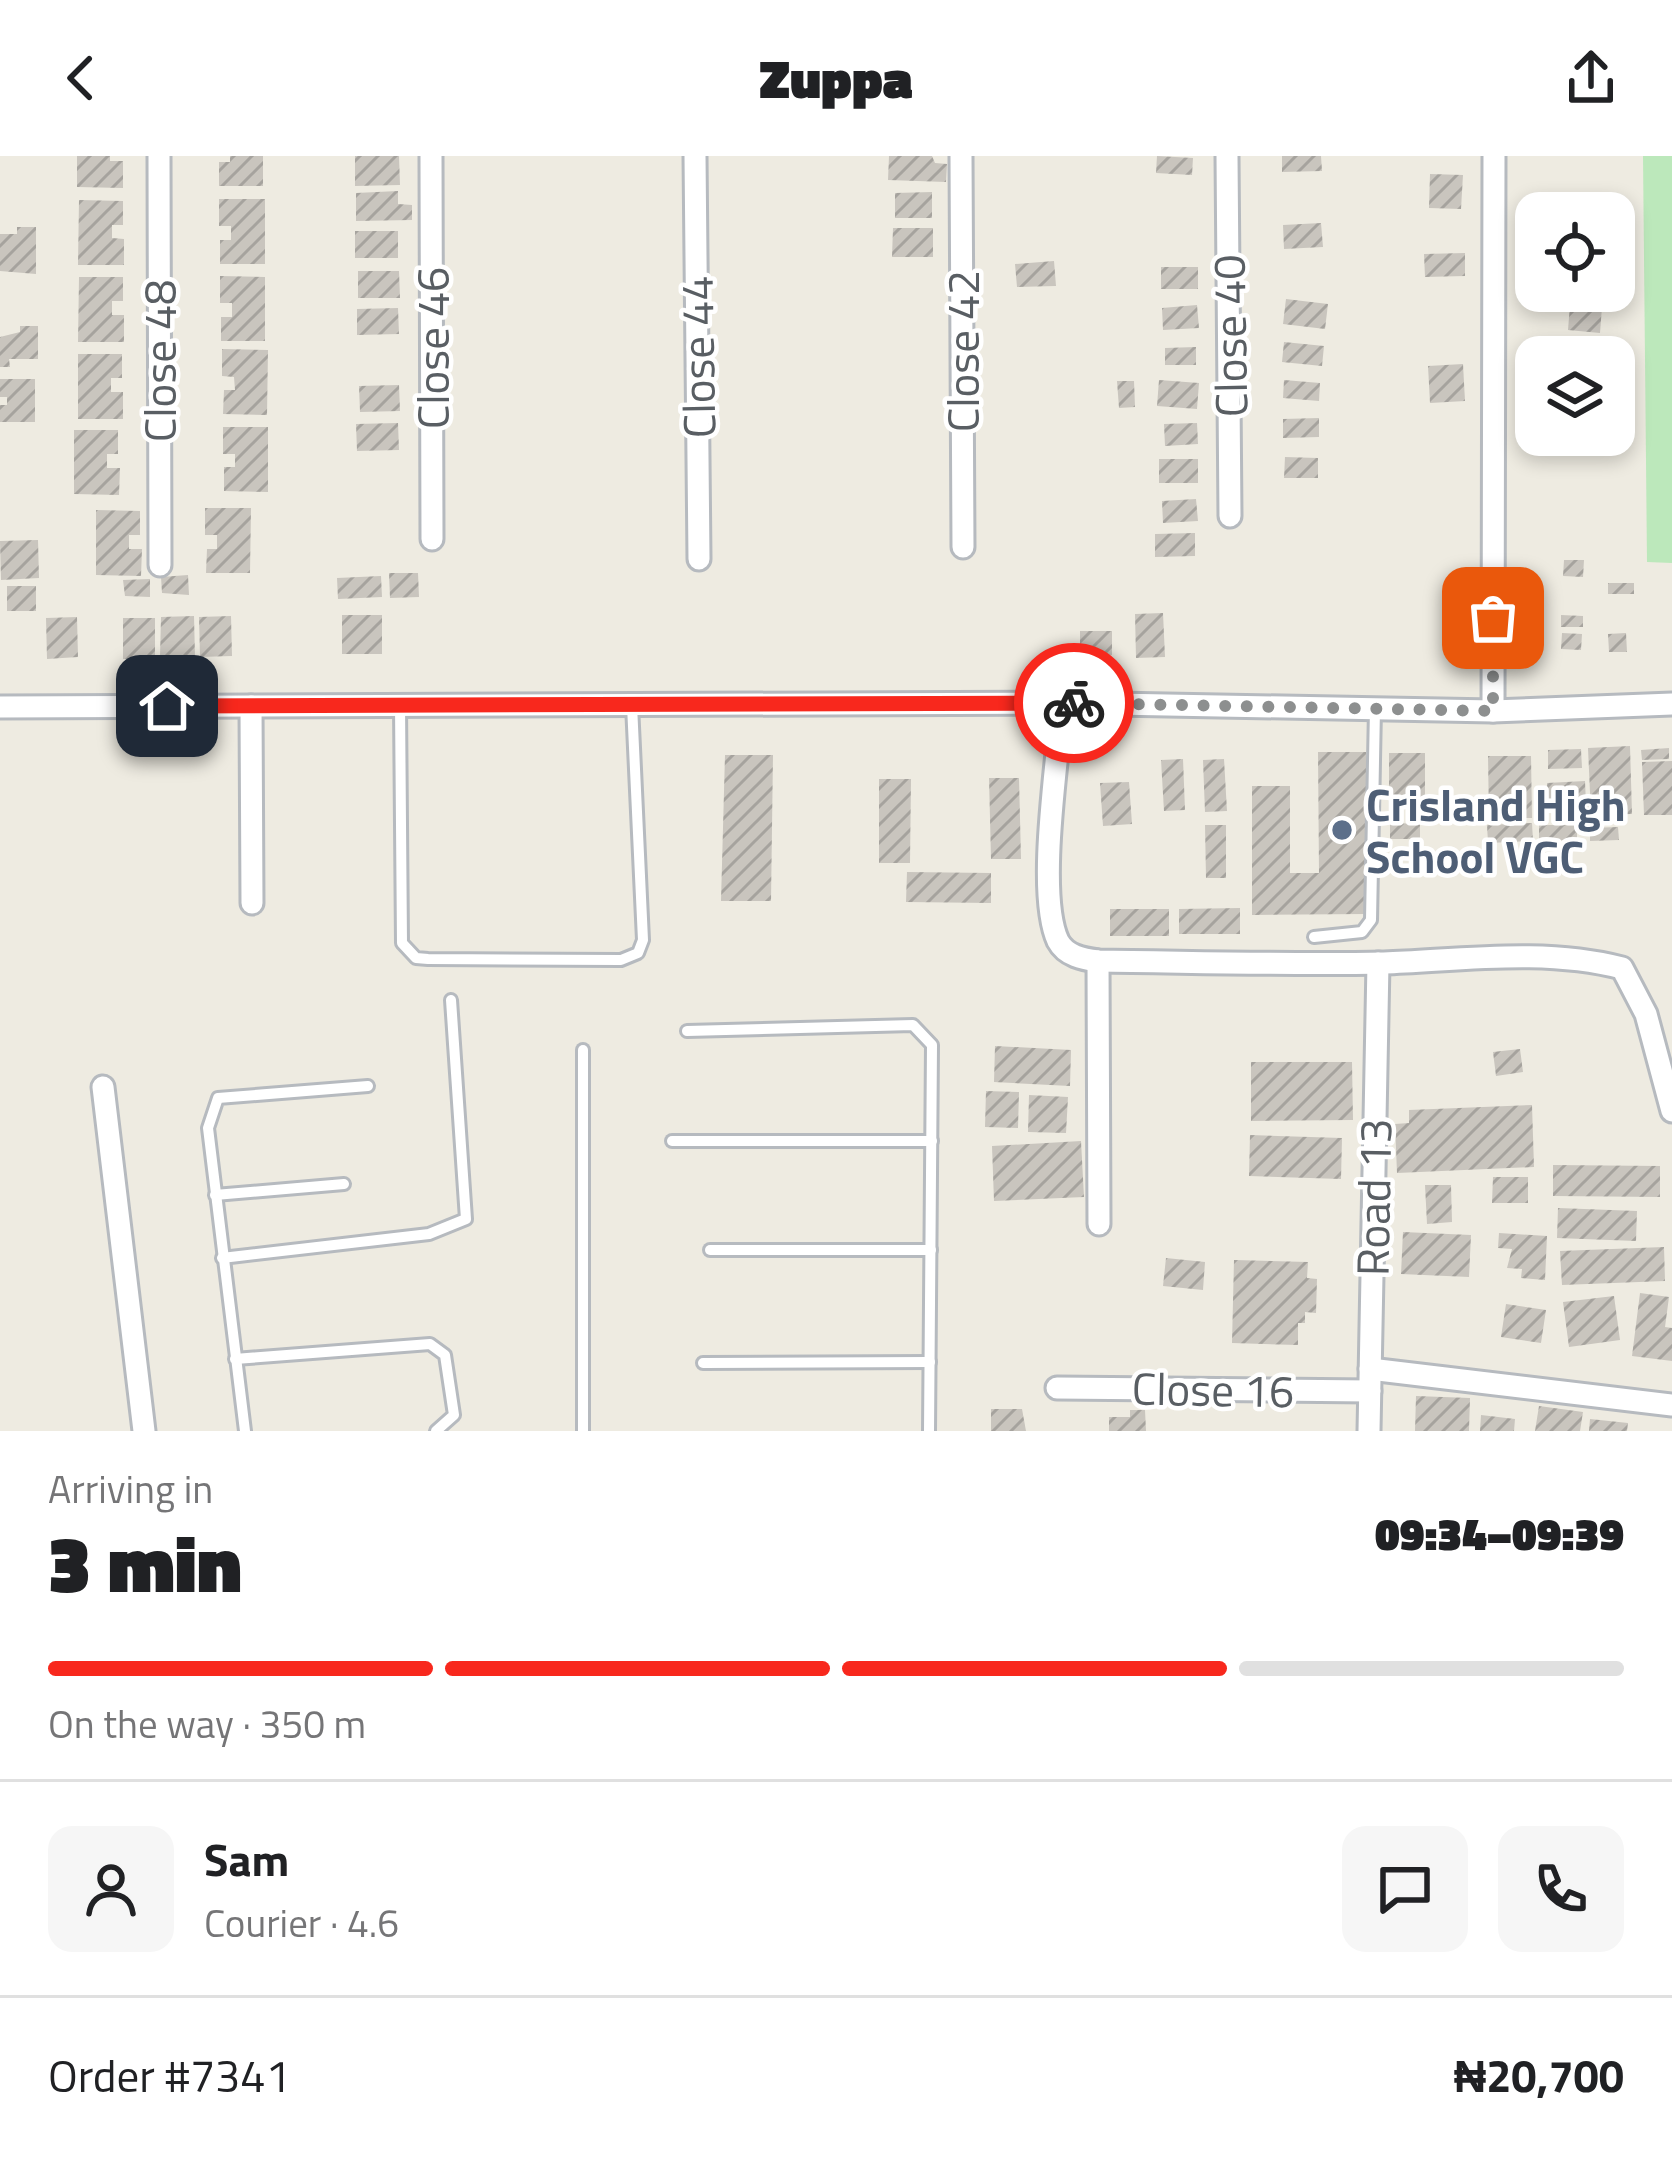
<!DOCTYPE html>
<meta charset="utf-8">
<style>
:root{--surface:#fff;--page:#f6f6f6;--text:#202124;--muted:#757577;--line:#e0e0e0;--accent:#f8281d}
body{margin:0;font-family:"Titillium Web",sans-serif;background:var(--page);color:var(--text);height:100vh;display:flex;flex-direction:column;font-size:45px;white-space:nowrap}
*{box-sizing:border-box;margin:0}
p{font-size:39px;color:var(--muted)}
.icon{flex:none;width:66px;height:66px;fill:none;stroke:currentColor;stroke-width:2;stroke-linecap:round;stroke-linejoin:round}
.map{position:relative;height:1275px;overflow:hidden}
.side{display:flex;flex-direction:column;background:var(--surface);flex:1}
.side>*{flex:none}
.fabs{position:absolute;left:1515px;top:36px;display:grid;gap:24px}
.fabs a{display:grid;place-items:center;width:120px;height:120px;border-radius:24px;background:var(--surface);box-shadow:0 6px 18px #0003;font-size:60px}
.pin{position:absolute;display:grid;place-items:center;width:102px;height:102px;color:#fff;margin:-51px;border-radius:24px;box-shadow:0 6px 18px #0006}
.courier{position:absolute;display:grid;place-items:center;width:120px;height:120px;margin:-60px;border:9px solid #f8281d;border-radius:50%;background:#fff;color:#222;box-shadow:0 3px 15px #0007}
.head em{font-style:normal;font-weight:800}
.head div{display:flex;flex-direction:column-reverse}
.head{display:flex;align-items:center;justify-content:space-between;height:204px;padding:0 48px}
h1{font-size:78px;font-weight:800;line-height:90px}
.bar{display:grid;grid-template-columns:repeat(4,1fr);gap:18px 12px;align-content:center;height:144px;padding:0 48px}
.bar i{height:15px;border-radius:9px;background:var(--line)}
.bar .active{background:var(--accent)}
.bar p{grid-column:span 4}
.line{display:flex;align-items:center;gap:30px;padding:0 48px;border-top:3px solid var(--line)}
.line div{flex:1}
.round{display:grid;place-items:center;flex:none;width:126px;height:126px;border-radius:24px;background:var(--page)}
header{display:flex;justify-content:space-between;align-items:center;height:156px;padding:0 48px;background:var(--surface);font-size:54px;font-weight:800}
.map>svg:first-child{display:block}
.green{fill:#bce8bb}
.building{fill:url(#building-hatch)}
.lines{fill:none;stroke-linecap:round;stroke-linejoin:round}
.service-casing{stroke:#b6babf;stroke-width:16}
.minor-casing{stroke:#b6babf;stroke-width:27}
.service{stroke:#fff;stroke-width:10}
.minor{stroke:#fff;stroke-width:21}
.done{stroke:#8d8f8f;stroke-width:12;stroke-dasharray:0 21.6}
.route{stroke:#f8281d;stroke-width:15}
.service-dot{fill:#5c6f8a;stroke:#fff;stroke-width:4.5}
.labels{text-anchor:middle;dominant-baseline:central;stroke-width:9;stroke-linejoin:round;paint-order:stroke}
.street-label{font-size:45px;fill:#595e63;stroke:#fff}
.service-label{font-size:45px;font-weight:bold;fill:#4e5e75;stroke:#fff;text-anchor:start}
</style>
<header><svg class="icon" aria-label="back" viewBox="0 0 24 24"><path d="M15 5l-7 7 7 7"/></svg>Zuppa<svg class="icon" aria-label="share" viewBox="0 0 24 24"><path d="M12 15V3M7 8l5-5 5 5M5 13v7h14v-7"/></svg></header>
<div class="map">
<svg width="1672" height="1275" viewBox="0 0 1672 1275">
<defs>
<pattern id="building-hatch" width="6" height="6" patternUnits="userSpaceOnUse" patternTransform="scale(3)"><rect width="6" height="6" fill="#c9c5be"/><path d="M-1 1l2-2M0 6l6-6M5 7l2-2" fill="none" stroke="#a6a39e"/></pattern>
</defs>
<rect width="100%" height="100%" fill="#eeebe1"/>
<!-- green -->
<path class="green" d="M 1643,0 L 1672,0 L 1672,407 L 1647,406 Z"/>
<!-- building -->
<g class="building">
<path d="M 77,0 L 110,0 L 110,5 L 123,5 L 123,32 L 77,31 Z"/>
<path d="M 230,0 L 263,0 L 263,30 L 219,30 L 219,6 L 230,6 Z"/>
<path d="M 355,0 L 399,0 L 400,29 L 355,30 Z"/>
<path d="M 889,0 L 932,0 L 935,7 L 947,8 L 946,26 L 888,24 Z"/>
<path d="M 1157,0 L 1193,2 L 1192,19 L 1156,17 Z"/>
<path d="M 1282,0 L 1321,0 L 1322,15 L 1282,16 Z"/>
<path d="M 1430,18 L 1463,19 L 1461,53 L 1429,52 Z"/>
<path d="M 398,35 L 398,48 L 412,49 L 412,64 L 356,65 L 356,37 Z"/>
<path d="M 932,36 L 932,62 L 895,62 L 895,37 Z"/>
<path d="M 219,43 L 265,43 L 265,108 L 220,108 L 220,84 L 231,84 L 231,70 L 219,70 Z"/>
<path d="M 79,44 L 123,45 L 123,69 L 112,69 L 112,82 L 124,83 L 124,109 L 78,109 Z"/>
<path d="M 1321,67 L 1323,91 L 1284,93 L 1283,69 Z"/>
<path d="M 17,71 L 36,71 L 36,118 L 0,115 L 0,78 L 17,78 Z"/>
<path d="M 893,72 L 933,72 L 933,101 L 892,101 Z"/>
<rect x="355" y="75" width="43" height="27"/>
<path d="M 1465,97 L 1465,120 L 1425,121 L 1424,98 Z"/>
<path d="M 1054,105 L 1056,130 L 1017,131 L 1015,108 Z"/>
<rect x="1161" y="111" width="37" height="22"/>
<path d="M 358,115 L 399,115 L 400,142 L 358,142 Z"/>
<path d="M 220,120 L 265,121 L 265,185 L 221,185 L 221,161 L 232,161 L 232,147 L 220,147 Z"/>
<path d="M 79,121 L 123,121 L 123,145 L 112,145 L 112,159 L 124,159 L 124,186 L 78,186 Z"/>
<path d="M 1571,136 L 1603,138 L 1600,177 L 1568,174 Z"/>
<path d="M 1286,143 L 1328,148 L 1325,173 L 1283,168 Z"/>
<path d="M 1197,149 L 1199,172 L 1163,174 L 1162,152 Z"/>
<path d="M 398,152 L 399,178 L 357,179 L 357,153 Z"/>
<path d="M 20,170 L 38,170 L 38,203 L 9,203 L 10,211 L 0,211 L 0,181 L 20,176 Z"/>
<path d="M 1284,186 L 1324,190 L 1322,210 L 1282,206 Z"/>
<path d="M 1196,191 L 1196,209 L 1165,209 L 1165,192 Z"/>
<rect x="1563" y="192" width="32" height="9"/>
<path d="M 222,193 L 268,194 L 267,259 L 223,258 L 224,234 L 235,234 L 234,221 L 222,220 Z"/>
<path d="M 78,198 L 122,198 L 122,222 L 111,222 L 111,236 L 123,236 L 123,263 L 78,263 Z"/>
<path d="M 1463,208 L 1465,245 L 1430,247 L 1428,210 Z"/>
<path d="M 0,223 L 35,223 L 35,266 L 0,266 L 0,249 L 7,249 L 7,241 L 0,241 Z"/>
<path d="M 1159,224 L 1199,227 L 1197,253 L 1157,250 Z"/>
<path d="M 1284,224 L 1320,227 L 1319,245 L 1283,242 Z"/>
<path d="M 1117,225 L 1134,225 L 1135,251 L 1119,252 Z"/>
<path d="M 399,229 L 400,255 L 360,256 L 359,230 Z"/>
<path d="M 1319,262 L 1319,281 L 1283,282 L 1283,263 Z"/>
<path d="M 398,267 L 399,294 L 357,295 L 356,268 Z"/>
<path d="M 1197,267 L 1198,288 L 1165,290 L 1164,268 Z"/>
<path d="M 223,271 L 268,271 L 268,336 L 224,335 L 224,311 L 235,311 L 235,298 L 223,298 Z"/>
<path d="M 74,274 L 118,274 L 118,298 L 107,298 L 107,312 L 120,312 L 119,339 L 74,338 Z"/>
<path d="M 1285,301 L 1318,302 L 1318,322 L 1284,322 Z"/>
<rect x="1159" y="303" width="39" height="24"/>
<path d="M 1196,343 L 1198,365 L 1163,367 L 1162,345 Z"/>
<path d="M 205,352 L 251,352 L 250,417 L 206,417 L 207,393 L 217,393 L 217,379 L 205,379 Z"/>
<path d="M 96,354 L 140,355 L 140,379 L 129,379 L 129,393 L 142,393 L 141,420 L 96,419 Z"/>
<path d="M 1195,377 L 1195,400 L 1155,401 L 1155,378 Z"/>
<path d="M 38,384 L 39,422 L 1,424 L 0,385 Z"/>
<path d="M 1564,404 L 1584,404 L 1583,421 L 1563,420 Z"/>
<path d="M 389,417 L 418,417 L 419,441 L 390,442 Z"/>
<path d="M 188,419 L 189,439 L 162,437 L 161,421 Z"/>
<path d="M 381,420 L 382,441 L 338,443 L 337,422 Z"/>
<path d="M 150,423 L 150,441 L 125,440 L 123,424 Z"/>
<rect x="1608" y="427" width="26" height="11"/>
<rect x="7" y="430" width="29" height="25"/>
<path d="M 1163,457 L 1165,501 L 1136,502 L 1135,458 Z"/>
<rect x="342" y="459" width="40" height="39"/>
<path d="M 1561,459 L 1583,460 L 1583,471 L 1561,471 Z"/>
<path d="M 194,460 L 195,501 L 160,501 L 161,461 Z"/>
<path d="M 231,460 L 232,500 L 200,501 L 199,461 Z"/>
<path d="M 77,461 L 78,501 L 47,503 L 46,462 Z"/>
<path d="M 123,462 L 155,462 L 155,501 L 148,501 L 148,512 L 134,512 L 134,503 L 123,503 Z"/>
<rect x="1080" y="475" width="32" height="24"/>
<path d="M 1562,477 L 1582,478 L 1581,494 L 1561,493 Z"/>
<path d="M 1626,477 L 1627,496 L 1609,496 L 1608,478 Z"/>
<path d="M 1630,590 L 1632,658 L 1591,659 L 1588,592 Z"/>
<path d="M 1669,592 L 1669,603 L 1642,604 L 1641,594 Z"/>
<path d="M 1581,593 L 1582,612 L 1548,613 L 1548,594 Z"/>
<path d="M 1318,596 L 1366,596 L 1366,758 L 1252,759 L 1252,630 L 1290,630 L 1290,717 L 1319,717 Z"/>
<rect x="1389" y="597" width="36" height="45"/>
<path d="M 725,599 L 773,599 L 771,745 L 721,745 Z"/>
<path d="M 1488,600 L 1531,600 L 1532,662 L 1489,662 Z"/>
<path d="M 1183,603 L 1185,654 L 1164,655 L 1161,604 Z"/>
<path d="M 1224,603 L 1227,655 L 1205,656 L 1203,604 Z"/>
<path d="M 1672,605 L 1672,659 L 1644,659 L 1642,606 Z"/>
<path d="M 989,622 L 1019,622 L 1021,703 L 991,703 Z"/>
<path d="M 879,623 L 911,623 L 910,707 L 879,707 Z"/>
<path d="M 1585,625 L 1586,648 L 1548,650 L 1547,627 Z"/>
<path d="M 1129,626 L 1132,668 L 1103,670 L 1100,627 Z"/>
<path d="M 1420,667 L 1420,683 L 1390,683 L 1390,668 Z"/>
<path d="M 1532,667 L 1533,685 L 1488,687 L 1487,669 Z"/>
<path d="M 1205,669 L 1226,669 L 1226,722 L 1206,722 Z"/>
<path d="M 1539,669 L 1577,669 L 1577,684 L 1539,685 Z"/>
<path d="M 1618,671 L 1619,684 L 1590,685 L 1590,672 Z"/>
<path d="M 907,716 L 991,717 L 991,747 L 906,746 Z"/>
<path d="M 1240,752 L 1240,778 L 1179,778 L 1179,753 Z"/>
<rect x="1110" y="753" width="59" height="27"/>
<path d="M 995,890 L 1071,894 L 1070,930 L 994,926 Z"/>
<path d="M 1520,893 L 1523,916 L 1496,920 L 1493,896 Z"/>
<path d="M 1251,906 L 1352,906 L 1353,964 L 1251,965 Z"/>
<path d="M 986,935 L 1019,936 L 1018,972 L 985,971 Z"/>
<path d="M 1029,939 L 1068,941 L 1066,977 L 1028,976 Z"/>
<path d="M 1532,949 L 1534,1011 L 1397,1017 L 1395,968 L 1409,967 L 1409,954 Z"/>
<path d="M 1250,979 L 1342,982 L 1341,1023 L 1249,1020 Z"/>
<path d="M 1081,985 L 1084,1041 L 994,1045 L 992,990 Z"/>
<path d="M 1553,1009 L 1660,1010 L 1660,1041 L 1553,1040 Z"/>
<path d="M 1493,1021 L 1528,1021 L 1528,1047 L 1492,1047 Z"/>
<path d="M 1425,1029 L 1451,1029 L 1452,1066 L 1427,1068 Z"/>
<path d="M 1558,1052 L 1637,1055 L 1636,1085 L 1557,1082 Z"/>
<path d="M 1403,1076 L 1471,1079 L 1469,1121 L 1401,1118 Z"/>
<path d="M 1499,1077 L 1547,1080 L 1545,1124 L 1521,1122 L 1522,1113 L 1507,1112 L 1512,1093 L 1498,1092 Z"/>
<path d="M 1664,1091 L 1665,1125 L 1562,1129 L 1560,1095 Z"/>
<path d="M 1166,1102 L 1205,1106 L 1203,1134 L 1163,1130 Z"/>
<path d="M 1234,1104 L 1308,1106 L 1307,1122 L 1317,1123 L 1316,1157 L 1305,1156 L 1305,1167 L 1298,1167 L 1298,1189 L 1232,1187 Z"/>
<path d="M 1640,1137 L 1669,1141 L 1665,1171 L 1672,1172 L 1672,1205 L 1632,1200 Z"/>
<path d="M 1614,1140 L 1620,1184 L 1569,1191 L 1563,1146 Z"/>
<path d="M 1506,1148 L 1546,1154 L 1541,1187 L 1501,1181 Z"/>
<path d="M 1416,1240 L 1470,1242 L 1469,1275 L 1415,1275 Z"/>
<path d="M 1539,1250 L 1583,1256 L 1580,1275 L 1535,1275 Z"/>
<path d="M 991,1253 L 1022,1253 L 1026,1275 L 991,1275 Z"/>
<path d="M 1130,1254 L 1145,1254 L 1146,1275 L 1109,1275 L 1109,1261 L 1130,1261 Z"/>
<path d="M 1481,1259 L 1515,1263 L 1514,1275 L 1480,1275 Z"/>
<path d="M 1590,1263 L 1628,1267 L 1627,1275 L 1589,1275 Z"/>
</g>
<g class="lines">
<defs>
<g id="service">
<path d="M 400,549 L 402,787 L 416,802 L 428,803 L 621,804 L 638,797 L 643,784 L 632,549"/>
<path d="M 1314,781 L 1362,776 L 1371,764 L 1375,552"/>
<path d="M 687,875 L 913,869 L 932,889 L 929,1275"/>
<path d="M 583,894 L 583,1275"/>
<path d="M 672,985 L 932,985"/>
<path d="M 215,1039 L 344,1028"/>
<path d="M 710,1094 L 931,1094"/>
<path d="M 222,1102 L 429,1078 L 466,1063 L 451,844"/>
<path d="M 235,1203 L 430,1188 L 445,1199 L 454,1259 L 436,1275"/>
<path d="M 703,1207 L 930,1206"/>
<path d="M 245,1275 L 208,972 L 218,942 L 368,930"/>
</g>
<g id="minor">
<path d="M 159,0 L 160,409"/>
<path d="M 431,0 L 432,383"/>
<path d="M 695,0 L 699,403"/>
<path d="M 961,0 L 963,391"/>
<path d="M 1227,0 L 1230,360"/>
<path d="M 1062,547 C 1058,602 1036,738 1058,785 C 1066,800 1083,803 1098,805 C 1193,806 1289,809 1384,807 C 1462,804 1545,792 1622,812 L 1646,858 L 1672,955"/>
<path d="M 251,550 L 252,747"/>
<path d="M 0,551 L 1062,547 L 1493,555 L 1672,548"/>
<path d="M 1493,555 L 1494,0"/>
<path d="M 1098,805 L 1099,1068"/>
<path d="M 103,931 L 144,1275"/>
<path d="M 1370,1213 L 1672,1249"/>
<path d="M 1057,1232 L 1370,1235"/>
<path d="M 1369,1275 L 1378,807"/>
</g>
</defs>
<!-- service casing -->
<use href="#service" class="service-casing"/>
<!-- minor casing -->
<use href="#minor" class="minor-casing"/>
<!-- service -->
<use href="#service" class="service"/>
<!-- minor -->
<use href="#minor" class="minor"/>
</g>
<g class="lines">
<!-- done -->
<path class="done" d="M 1074,547 L 1493,555 L 1493,462"/>
<!-- route -->
<path class="route" d="M 167,550 L 1074,547"/>
</g>
<!-- markers -->
<circle class="service-dot" cx="1342" cy="674" r="12"/>
<g class="labels">
<!-- street labels -->
<g class="street-label">
<text transform="translate(1229 180) rotate(-91)">Close 40</text>
<text transform="translate(432 192) rotate(-90)">Close 46</text>
<text transform="translate(962 195) rotate(-90)">Close 42</text>
<text transform="translate(697 201) rotate(-91)">Close 44</text>
<text transform="translate(159 205) rotate(-90)">Close 48</text>
<text transform="translate(1373 1041) rotate(-89)">Road 13</text>
<text transform="translate(1213 1233) rotate(1)">Close 16</text>
</g>
<!-- service labels -->
<g class="service-label">
<text x="1366" y="648">Crisland High<tspan x="1366" dy="52">School VGC</tspan></text>
</g>
</g>
</svg>
<div class="fabs">
<a><svg class="icon" aria-label="locate" viewBox="0 0 24 24"><circle cx="12" cy="12" r="6"/><path d="M12 2v4M12 18v4M2 12h4M18 12h4"/></svg></a>
<a><svg class="icon" aria-label="layers" viewBox="0 0 24 24"><path d="M12 4l9 5-9 5-9-5zM3 14l9 5 9-5"/></svg></a>
</div>
<div class="pin" style="left:1493px;top:462px;background:#ea580c"><svg class="icon" aria-label="bag" viewBox="0 0 24 24"><path d="M5 8h14l-1 12H6zM9 8a3 3 0 0 1 6 0"/></svg></div>
<div class="pin" style="left:167px;top:550px;background:#1f2937"><svg class="icon" aria-label="home" viewBox="0 0 24 24"><path d="M3 11l9-7 9 7M6 9v11h12V9"/></svg></div>
<div class="courier" style="left:1074px;top:547px"><svg class="icon" aria-label="bike" viewBox="0 0 24 24"><circle cx="6" cy="16" r="4"/><circle cx="18" cy="16" r="4"/><path d="M6 16l4-8h5l3 8M10 8l3 8H6M13 5h3"/></svg></div>
</div>
<section class="side">
<div class="head"><div><h1>3 min</h1><p>Arriving in</p></div><em>09:34–09:39</em></div>
<div class="bar"><i class="active"></i><i class="active"></i><i class="active"></i><i></i><p>On the way · 350 m</p></div>
<div class="line" style="height:216px"><a class="round"><svg class="icon" aria-label="person" viewBox="0 0 24 24"><circle cx="12" cy="8" r="4"/><path d="M4 21q1-7 8-7t8 7"/></svg></a><div><b>Sam</b><p>Courier · 4.6</p></div><a class="round"><svg class="icon" aria-label="chat" viewBox="0 0 24 24"><path d="M4 5h16v11H9l-5 4z"/></svg></a><a class="round"><svg class="icon" aria-label="phone" viewBox="0 0 24 24"><path d="M5 4h4l2 5-3 2q2 4 5 5l2-3 5 2v4C11 20 4 13 5 4z"/></svg></a></div>
<div class="line" style="height:156px"><div>Order #7341</div><b>₦20,700</b></div>
</section>
